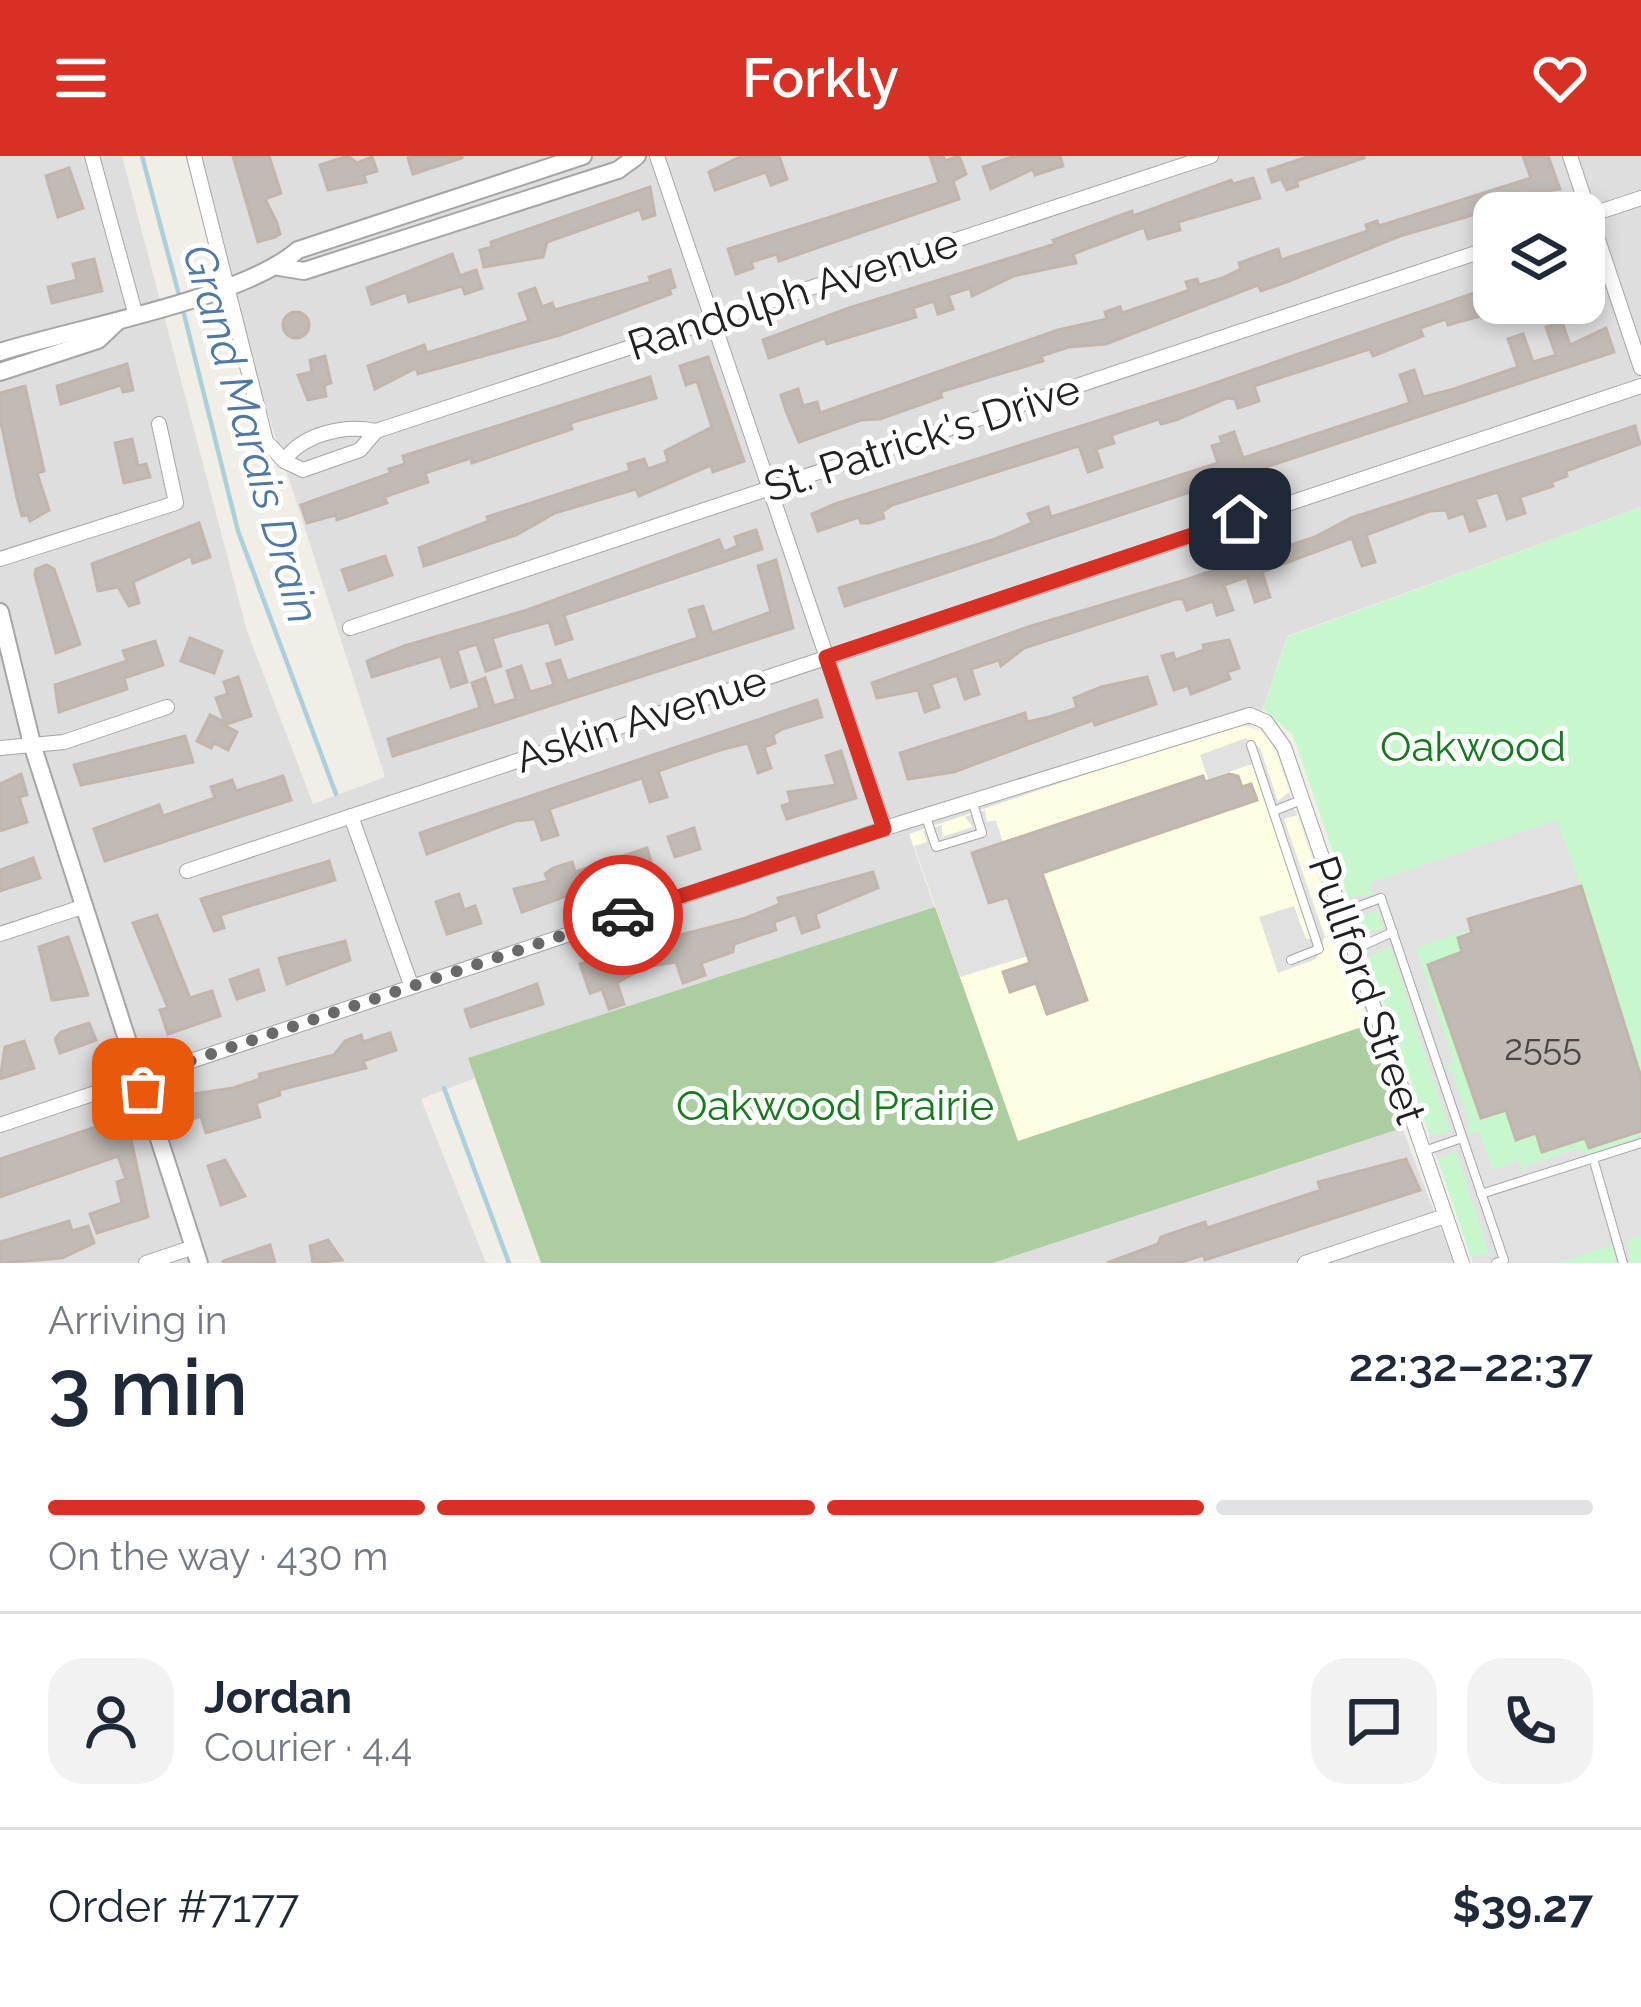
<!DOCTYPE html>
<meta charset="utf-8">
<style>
:root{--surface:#fff;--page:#f2f2f3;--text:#1f2937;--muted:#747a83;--line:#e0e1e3;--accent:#d93025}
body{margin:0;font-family:Raleway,sans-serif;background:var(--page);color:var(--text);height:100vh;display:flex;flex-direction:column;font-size:45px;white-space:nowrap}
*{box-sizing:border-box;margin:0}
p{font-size:39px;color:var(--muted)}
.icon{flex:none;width:66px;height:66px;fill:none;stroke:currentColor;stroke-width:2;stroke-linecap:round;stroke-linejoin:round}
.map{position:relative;height:1107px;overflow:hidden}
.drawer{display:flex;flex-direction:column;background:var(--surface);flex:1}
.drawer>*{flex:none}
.controls{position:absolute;left:1473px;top:36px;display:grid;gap:24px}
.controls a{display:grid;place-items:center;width:132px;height:132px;border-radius:24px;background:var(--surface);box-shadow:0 6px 18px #0003;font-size:60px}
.pin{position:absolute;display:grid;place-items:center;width:102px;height:102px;color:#fff;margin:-51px;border-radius:24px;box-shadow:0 6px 18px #0006}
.courier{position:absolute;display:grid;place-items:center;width:120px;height:120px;margin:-60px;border:9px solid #d93025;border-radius:50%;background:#fff;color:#222;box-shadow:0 3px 15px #0007}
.summary em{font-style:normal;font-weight:600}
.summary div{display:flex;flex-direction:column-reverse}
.summary{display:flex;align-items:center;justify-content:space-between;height:204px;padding:0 48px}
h1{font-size:78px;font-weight:600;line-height:90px}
.bar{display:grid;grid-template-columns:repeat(4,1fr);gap:18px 12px;align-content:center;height:144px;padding:0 48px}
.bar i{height:15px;border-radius:9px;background:var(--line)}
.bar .selected{background:var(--accent)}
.bar p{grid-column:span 4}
.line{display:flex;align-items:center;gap:30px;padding:0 48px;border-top:3px solid var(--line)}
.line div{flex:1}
.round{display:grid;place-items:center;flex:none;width:126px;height:126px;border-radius:36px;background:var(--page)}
header{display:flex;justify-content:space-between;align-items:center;height:156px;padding:0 48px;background:var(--accent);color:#fff;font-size:54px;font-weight:600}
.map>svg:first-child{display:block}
.residential{fill:#dfdede;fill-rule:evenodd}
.education{fill:#fdfde4}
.forest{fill:#accd9f}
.park{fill:#c9f7cd}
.parking{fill:#e1e1e1}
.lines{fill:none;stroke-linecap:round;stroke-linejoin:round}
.stream{stroke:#abd0db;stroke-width:4.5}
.building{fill:#c1bab5;stroke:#c2b5ab;stroke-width:3}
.service-casing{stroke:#a5a5a5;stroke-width:10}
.minor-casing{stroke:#a5a5a5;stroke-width:16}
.tertiary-casing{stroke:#a5a5a5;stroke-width:20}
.service{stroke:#fff;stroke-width:8}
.minor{stroke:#fff;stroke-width:14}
.tertiary{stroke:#fff;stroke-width:16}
.done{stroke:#6a6967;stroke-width:12;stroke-dasharray:0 21.6}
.route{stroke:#d93025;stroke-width:15}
.labels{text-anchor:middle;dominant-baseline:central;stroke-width:10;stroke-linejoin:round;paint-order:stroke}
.number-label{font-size:36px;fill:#494746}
.street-label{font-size:42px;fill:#212121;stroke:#fff}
.park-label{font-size:42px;fill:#137b1d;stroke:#fff}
.water-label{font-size:45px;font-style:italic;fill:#4f78a4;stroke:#fff}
</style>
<header><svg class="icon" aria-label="menu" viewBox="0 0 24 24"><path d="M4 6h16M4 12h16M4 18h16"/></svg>Forkly<svg class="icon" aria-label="heart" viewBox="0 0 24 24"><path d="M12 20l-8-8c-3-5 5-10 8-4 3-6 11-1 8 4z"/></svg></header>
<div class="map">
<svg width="1641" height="1107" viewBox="0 0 1641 1107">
<rect width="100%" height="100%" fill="#f1eee8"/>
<!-- residential -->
<g class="residential">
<path d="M 0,0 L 122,0 L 247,475 L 313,648 L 385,621 L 185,0 L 1641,0 L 1641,351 L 1287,480 L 1263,553 L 1251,570 L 1235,568 L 910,678 L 935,751 L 469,902 L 475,922 L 421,943 L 486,1107 L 0,1107 ZM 1494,57 L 1584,57 L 1584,147 L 1494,147 Z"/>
<path d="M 1402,972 L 1454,1107 L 993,1107 Z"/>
</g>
<!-- education -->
<path class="education" d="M 1236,568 L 1262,575 L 1273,587 L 1368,869 L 1018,986 L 909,678 Z"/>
<!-- forest -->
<path class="forest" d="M 935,751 L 1018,985 L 1368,869 L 1402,972 L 993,1107 L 541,1107 L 468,902 Z"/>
<!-- park -->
<path class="park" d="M 1641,351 L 1641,1107 L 1473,1107 L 1293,579 L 1263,553 L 1287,481 Z"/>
<!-- parking -->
<g class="parking">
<path d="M 1246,582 L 1260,592 L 1278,645 L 1289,636 L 1297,659 L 1284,663 L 1325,781 L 1316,803 L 1278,817 L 1259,761 L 1294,750 L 1306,783 L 1312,782 L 1252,608 L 1208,623 L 1200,599 Z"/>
<path d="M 985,654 L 987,666 L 996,664 L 1003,687 L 973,698 L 989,747 L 1008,741 L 1028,800 L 960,821 L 914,690 L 927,686 L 923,675 L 942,669 L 942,681 L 973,671 L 965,661 Z"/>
<path d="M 1557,664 L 1581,730 L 1468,763 L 1471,773 L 1416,792 L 1454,906 L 1445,910 L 1453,917 L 1469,966 L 1468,978 L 1479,975 L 1493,1014 L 1518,1004 L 1523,1017 L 1528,1009 L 1576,993 L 1589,998 L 1641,980 L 1641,1079 L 1628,1084 L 1630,1107 L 1616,1107 L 1612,1089 L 1557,1107 L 1473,1107 L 1471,1101 L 1489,1097 L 1456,995 L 1437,1004 L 1429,979 L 1450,976 L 1390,790 L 1367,802 L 1358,776 L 1384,773 L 1378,753 L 1354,765 L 1346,742 L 1373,738 L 1370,727 Z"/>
</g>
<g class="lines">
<!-- stream -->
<g class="stream">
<path d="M 142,0 L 179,139"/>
<path d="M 182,150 L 238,375 L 336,638"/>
<path d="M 444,932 L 509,1107"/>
</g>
</g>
<!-- building -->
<g class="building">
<path d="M 233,0 L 269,0 L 281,37 L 265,43 L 277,67 L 280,78 L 275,81 L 258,86 Z"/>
<path d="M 348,0 L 357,7 L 372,1 L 377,15 L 364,19 L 366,26 L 328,34 L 320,9 Z"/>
<path d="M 415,0 L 462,0 L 462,2 L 413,18 L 408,2 Z"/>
<path d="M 779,0 L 787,23 L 771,29 L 766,16 L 715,34 L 709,16 L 742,0 Z"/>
<path d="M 930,0 L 943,0 L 945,5 L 959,0 L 966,18 L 953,25 L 959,43 L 779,105 L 777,98 L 751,106 L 753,112 L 736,118 L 728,93 L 939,27 Z"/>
<path d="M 1015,0 L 1060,0 L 1063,10 L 1035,19 L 1033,13 L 991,33 L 983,11 Z"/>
<path d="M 1310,0 L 1364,0 L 1364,2 L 1296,25 L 1298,30 L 1287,34 L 1281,23 L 1272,26 L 1268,14 Z"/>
<path d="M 1523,0 L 1548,0 L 1560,33 L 1516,40 L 1518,46 L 1400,80 L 1289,125 L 1261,135 L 1258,129 L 1106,188 L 1069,191 L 1041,200 L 1043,205 L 940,236 L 942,241 L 880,263 L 861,264 L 799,286 L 786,255 L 781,239 L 798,233 L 803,250 L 817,246 L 820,257 L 1058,174 L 1107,163 L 1105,156 L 1120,151 L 1122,157 L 1173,140 L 1189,134 L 1186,126 L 1197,123 L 1199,129 L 1222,122 L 1241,113 L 1239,107 L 1278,93 L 1281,104 L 1368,75 L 1366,69 L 1377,65 L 1379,70 L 1531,22 Z"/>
<path d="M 69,12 L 83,52 L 58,61 L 46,20 Z"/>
<path d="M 1253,22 L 1260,42 L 1178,66 L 1180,74 L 1148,83 L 1144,71 L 1073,98 L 1076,107 L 1014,120 L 972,140 L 970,132 L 948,139 L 953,153 L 938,158 L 934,145 L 913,152 L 916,161 L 827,188 L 825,182 L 769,202 L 763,184 L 849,152 L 1055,88 L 1053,84 L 1132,55 L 1133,60 L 1231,24 L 1233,28 Z"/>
<path d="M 650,31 L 655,59 L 643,63 L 640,53 L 547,86 L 543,101 L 484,111 L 480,94 L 492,91 L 491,86 Z"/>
<path d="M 452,98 L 460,120 L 476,114 L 482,132 L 465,138 L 462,130 L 409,146 L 406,136 L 372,148 L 367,132 Z"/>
<path d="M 94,103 L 102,135 L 52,147 L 48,131 L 77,124 L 73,108 Z"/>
<path d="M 670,114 L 675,131 L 669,133 L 671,138 L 560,179 L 418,218 L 416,212 L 375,233 L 368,210 L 424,189 L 427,197 L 529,165 L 519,138 L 535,132 L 542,151 L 552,147 L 555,154 L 651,126 L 649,121 Z"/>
<path d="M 1494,130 L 1495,156 L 1448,169 L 1446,163 L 1420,172 L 1423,180 L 1373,200 L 1370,193 L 1254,230 L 1259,245 L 1238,252 L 1235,243 L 1227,242 L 1176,264 L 1161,268 L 1159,263 L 1111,279 L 1114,287 L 1096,293 L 1102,311 L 1088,316 L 1079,290 L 892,349 L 882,356 L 884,362 L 869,367 L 861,367 L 859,361 L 818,375 L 812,358 L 835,348 L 1195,234 Z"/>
<circle cx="296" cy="169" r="13"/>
<path d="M 1562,166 L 1570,189 L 1606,172 L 1614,196 L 845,450 L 839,432 L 995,383 L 1032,367 L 1028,358 L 1048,351 L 1051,361 L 1218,307 L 1212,290 L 1222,287 L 1220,281 L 1234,276 L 1243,302 L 1410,247 L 1400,219 L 1414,214 L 1423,241 L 1454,233 L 1518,211 L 1508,183 L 1523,178 L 1533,206 L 1556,199 L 1546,171 Z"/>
<path d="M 325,200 L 331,227 L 324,229 L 326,240 L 308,244 L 298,219 L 312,216 L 310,204 Z"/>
<path d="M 708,201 L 744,305 L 713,316 L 711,309 L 639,340 L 636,333 L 555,357 L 516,379 L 424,410 L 419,392 L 489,365 L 487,361 L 630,315 L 628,308 L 644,303 L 648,313 L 668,306 L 665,295 L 712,271 L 697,225 L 686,229 L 680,210 Z"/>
<path d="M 127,208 L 133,234 L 123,236 L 121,229 L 61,248 L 57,230 Z"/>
<path d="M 650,221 L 656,242 L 570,267 L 572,273 L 472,307 L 471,302 L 425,317 L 428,326 L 384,341 L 387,347 L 337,364 L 336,359 L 307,367 L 301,349 L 391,317 L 389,313 L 405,308 L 403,300 Z"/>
<path d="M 25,230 L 44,315 L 37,317 L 49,354 L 30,365 L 28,359 L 22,360 L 17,342 L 0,262 L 0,237 Z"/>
<path d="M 1635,270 L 1640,288 L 1566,315 L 1567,320 L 1551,326 L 1553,330 L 1520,341 L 1525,357 L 1507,363 L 1498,336 L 1475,343 L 1485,370 L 1470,375 L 1464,357 L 1449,362 L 1446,354 L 1430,355 L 1366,379 L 1375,406 L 1362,410 L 1352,382 L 1262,416 L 1270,441 L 1255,446 L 1247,421 L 1224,429 L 1233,454 L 1217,459 L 1213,445 L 1187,454 L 1183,443 L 1176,443 L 1024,492 L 1001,510 L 999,504 L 971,513 L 979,538 L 965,543 L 957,519 L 931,528 L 939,551 L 925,556 L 918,534 L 877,542 L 872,527 L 1028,471 L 1185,424 L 1315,381 L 1351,362 Z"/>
<path d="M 132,283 L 138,310 L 146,308 L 150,321 L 124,327 L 115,287 Z"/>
<path d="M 199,367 L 210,401 L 193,407 L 191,400 L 133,426 L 139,447 L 129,450 L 118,431 L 98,435 L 92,408 Z"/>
<path d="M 756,374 L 762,393 L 564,459 L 572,483 L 556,488 L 549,466 L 492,482 L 501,510 L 486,515 L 477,488 L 457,494 L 467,526 L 451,531 L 441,500 L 372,521 L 367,505 L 404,490 L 527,454 L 719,384 L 724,396 L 738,390 L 735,381 Z"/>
<path d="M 385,400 L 392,419 L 349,434 L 342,414 Z"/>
<path d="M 776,404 L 793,472 L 393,600 L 388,583 L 480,552 L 472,527 L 485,522 L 494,550 L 516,543 L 507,515 L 521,510 L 530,536 L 554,529 L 547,508 L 560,504 L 567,525 L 698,482 L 689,454 L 703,450 L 712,477 L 771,456 L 758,410 Z"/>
<path d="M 47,409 L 54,413 L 80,488 L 56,497 L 35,419 L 36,413 Z"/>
<path d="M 190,482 L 222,495 L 214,517 L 181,505 Z"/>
<path d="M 1229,484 L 1239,512 L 1227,516 L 1230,523 L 1191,538 L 1188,529 L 1174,534 L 1162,500 L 1173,497 L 1175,504 L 1204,494 L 1203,489 Z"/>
<path d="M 155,485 L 163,509 L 124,522 L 127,533 L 59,556 L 55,529 L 127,505 L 123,495 Z"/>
<path d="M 238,521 L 251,560 L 224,569 L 237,576 L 228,594 L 214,587 L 211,592 L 197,585 L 210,559 L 225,566 L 216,542 L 228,538 L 224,526 Z"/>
<path d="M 1147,521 L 1156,548 L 1095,569 L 1093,564 L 954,616 L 908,623 L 900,597 L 1025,557 L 1027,566 L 1049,561 L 1077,552 L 1074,542 L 1101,531 Z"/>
<path d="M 817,544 L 822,561 L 782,573 L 773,579 L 775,587 L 764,591 L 771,612 L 758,617 L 748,587 L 720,594 L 658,615 L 667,641 L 650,646 L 642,622 L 549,653 L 558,679 L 542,684 L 535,663 L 515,665 L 427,698 L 420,677 Z"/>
<path d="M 185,580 L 193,606 L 81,629 L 74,609 Z"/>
<path d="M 841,595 L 856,642 L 787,663 L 782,650 L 791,647 L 788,636 L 836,629 L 826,600 Z"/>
<path d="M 21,618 L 27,639 L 19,641 L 27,666 L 0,675 L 0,628 Z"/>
<path d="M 1229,618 L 1238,620 L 1242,631 L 1251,628 L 1257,644 L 1042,717 L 1087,844 L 1047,858 L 1036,827 L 1010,836 L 1003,816 L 1030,807 L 1008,741 L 989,747 L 972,697 L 1203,620 L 1205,626 Z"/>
<path d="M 283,620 L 291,644 L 105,705 L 94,673 L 159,649 L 163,660 L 215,642 L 211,631 L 232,624 L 236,635 Z"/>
<path d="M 694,672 L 700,693 L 675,701 L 668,681 Z"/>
<path d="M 647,692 L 652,709 L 522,756 L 514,733 L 548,725 L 545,718 L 553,712 L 572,706 L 575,716 Z"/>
<path d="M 33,702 L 40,722 L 0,735 L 0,714 Z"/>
<path d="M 329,705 L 335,724 L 220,759 L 224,772 L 214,775 L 201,743 Z"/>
<path d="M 873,716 L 878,732 L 815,758 L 819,771 L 802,777 L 796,758 L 774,766 L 776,774 L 734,788 L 733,796 L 701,807 L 705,819 L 683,827 L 676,806 L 645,811 L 617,827 L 624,848 L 609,853 L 602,833 L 590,837 L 580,808 L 593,804 L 601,809 L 665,783 L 746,762 L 780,748 L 778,742 Z"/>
<path d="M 1581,730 L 1641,921 L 1641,975 L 1589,992 L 1585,982 L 1542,996 L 1536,977 L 1516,984 L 1506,954 L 1481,962 L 1428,809 L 1462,796 L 1458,782 L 1472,777 L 1468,763 Z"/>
<path d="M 459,738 L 464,754 L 475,750 L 481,767 L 447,778 L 436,746 Z"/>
<path d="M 157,759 L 190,842 L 212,835 L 220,860 L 168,878 L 160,854 L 168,852 L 133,767 Z"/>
<path d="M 68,781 L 88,839 L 52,844 L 39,791 Z"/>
<path d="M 345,785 L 350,804 L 287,828 L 279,802 Z"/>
<path d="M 258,814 L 264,834 L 237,843 L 230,824 Z"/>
<path d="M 537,828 L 543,848 L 471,871 L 465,854 Z"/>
<path d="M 89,867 L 96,884 L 60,897 L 55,883 L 61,876 Z"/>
<path d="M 390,877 L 396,894 L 363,905 L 366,912 L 279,934 L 280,939 L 256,947 L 260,961 L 206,977 L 201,960 L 193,963 L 186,939 L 233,932 L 260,923 L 259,918 L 334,899 L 345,885 L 361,879 L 363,886 Z"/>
<path d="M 24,885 L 34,912 L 0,923 L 5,891 Z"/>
<path d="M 126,961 L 148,1061 L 97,1077 L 90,1058 L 122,1047 L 117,1026 L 126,1023 L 118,1000 L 0,1041 L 0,1003 Z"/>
<path d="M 1406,1003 L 1420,1034 L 1205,1104 L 1203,1099 L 1179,1107 L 1107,1107 L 1158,1088 L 1161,1081 L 1205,1066 L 1207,1072 L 1321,1034 L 1318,1026 Z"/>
<path d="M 225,1004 L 245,1040 L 221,1049 L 208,1010 Z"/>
<path d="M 69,1065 L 72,1075 L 88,1070 L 94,1087 L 62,1102 L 0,1107 L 0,1086 Z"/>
<path d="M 328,1084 L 342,1104 L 313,1107 L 310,1090 Z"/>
<path d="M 270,1089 L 275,1107 L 223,1107 L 223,1105 Z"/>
</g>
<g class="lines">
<defs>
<g id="service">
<path d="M 1251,589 L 1319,793 L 1291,804"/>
<path d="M 1274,655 L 1301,644"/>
<path d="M 926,661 L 936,691 L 982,677 L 972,644"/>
<path d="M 1341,757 L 1381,742 L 1504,1104 L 1496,1107"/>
<path d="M 1355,793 L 1393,776"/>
<path d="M 1424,995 L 1462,982"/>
<path d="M 1593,1002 L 1623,1107"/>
<path d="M 1481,1038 L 1641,987"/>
</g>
<g id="minor">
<path d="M 92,0 L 136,160"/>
<path d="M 194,0 L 266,285 L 284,305 L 303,314 L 360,294 L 376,275"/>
<path d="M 657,0 L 885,673"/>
<path d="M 1570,0 L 1641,212"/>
<path d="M 1584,61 L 1641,42"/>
<path d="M 284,305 C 302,278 345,268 376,275 L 1211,0"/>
<path d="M 0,403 L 176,347 L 159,268"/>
<path d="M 350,472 L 1494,91"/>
<path d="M 0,592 L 64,586 L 167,551"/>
<path d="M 351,660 L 411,829"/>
<path d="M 187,715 L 1641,230"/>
<path d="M 0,778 L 85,750"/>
<path d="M 0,969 L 898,668 L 1250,559 L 1266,566 L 1284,591 L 1462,1107"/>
<path d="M 146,1107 L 194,1091"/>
<path d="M 1305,1107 L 1445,1060"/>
</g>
<g id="tertiary">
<path d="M 279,111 L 304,115 L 618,14 L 637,0"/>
<path d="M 0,196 C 76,172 242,143 298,94 L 583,0"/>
<path d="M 0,216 L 98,184 L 117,166"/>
<path d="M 0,456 L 32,588 L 199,1107"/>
</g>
</defs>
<!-- service casing -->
<use href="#service" class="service-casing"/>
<!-- minor casing -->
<use href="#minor" class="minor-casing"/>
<!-- tertiary casing -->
<use href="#tertiary" class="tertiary-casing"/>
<!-- service -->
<use href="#service" class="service"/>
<!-- minor -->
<use href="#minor" class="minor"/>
<!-- tertiary -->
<use href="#tertiary" class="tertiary"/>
</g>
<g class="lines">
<!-- done -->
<path class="done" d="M 143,933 L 140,922 L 623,759"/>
<!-- route -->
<path class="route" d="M 623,759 L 884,673 L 826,501 L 1240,363"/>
</g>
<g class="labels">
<!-- number labels -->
<g class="number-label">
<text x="1543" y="891">2555</text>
</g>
<!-- street labels -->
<g class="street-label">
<text transform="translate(793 138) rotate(-18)">Randolph Avenue</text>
<text transform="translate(922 282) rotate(-18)">St. Patrick's Drive</text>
<text transform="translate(641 563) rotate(-18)">Askin Avenue</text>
<text transform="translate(1367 834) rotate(71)">Pullford Street</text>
</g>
<!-- park labels -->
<g class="park-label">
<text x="1473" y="590">Oakwood</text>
<text x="835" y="949">Oakwood Prairie</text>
</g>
<!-- water labels -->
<g class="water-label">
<text transform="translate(251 278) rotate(74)">Grand Marais Drain</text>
</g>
</g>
</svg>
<div class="controls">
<a><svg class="icon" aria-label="layers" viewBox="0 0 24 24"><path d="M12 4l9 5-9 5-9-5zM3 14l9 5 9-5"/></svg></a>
</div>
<div class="pin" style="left:143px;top:933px;background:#ea580c"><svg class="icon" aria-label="bag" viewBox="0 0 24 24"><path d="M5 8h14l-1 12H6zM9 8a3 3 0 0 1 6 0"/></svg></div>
<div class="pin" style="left:1240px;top:363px;background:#1f2937"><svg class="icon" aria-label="home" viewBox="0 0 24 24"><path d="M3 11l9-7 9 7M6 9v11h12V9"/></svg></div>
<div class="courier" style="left:623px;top:759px"><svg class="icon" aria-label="car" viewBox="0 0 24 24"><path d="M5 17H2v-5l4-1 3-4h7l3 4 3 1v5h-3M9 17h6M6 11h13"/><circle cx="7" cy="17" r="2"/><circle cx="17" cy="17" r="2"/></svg></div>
</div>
<section class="drawer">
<div class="summary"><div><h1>3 min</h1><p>Arriving in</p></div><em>22:32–22:37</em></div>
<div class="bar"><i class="selected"></i><i class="selected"></i><i class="selected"></i><i></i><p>On the way · 430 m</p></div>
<div class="line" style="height:216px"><a class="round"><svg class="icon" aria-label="person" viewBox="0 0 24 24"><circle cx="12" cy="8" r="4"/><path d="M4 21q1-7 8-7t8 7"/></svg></a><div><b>Jordan</b><p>Courier · 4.4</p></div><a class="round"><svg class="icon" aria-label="chat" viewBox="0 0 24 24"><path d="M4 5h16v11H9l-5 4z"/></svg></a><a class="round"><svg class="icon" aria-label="phone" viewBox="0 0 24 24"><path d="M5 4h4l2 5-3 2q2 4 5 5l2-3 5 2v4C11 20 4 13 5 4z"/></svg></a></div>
<div class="line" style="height:156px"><div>Order #7177</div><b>$39.27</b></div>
</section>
